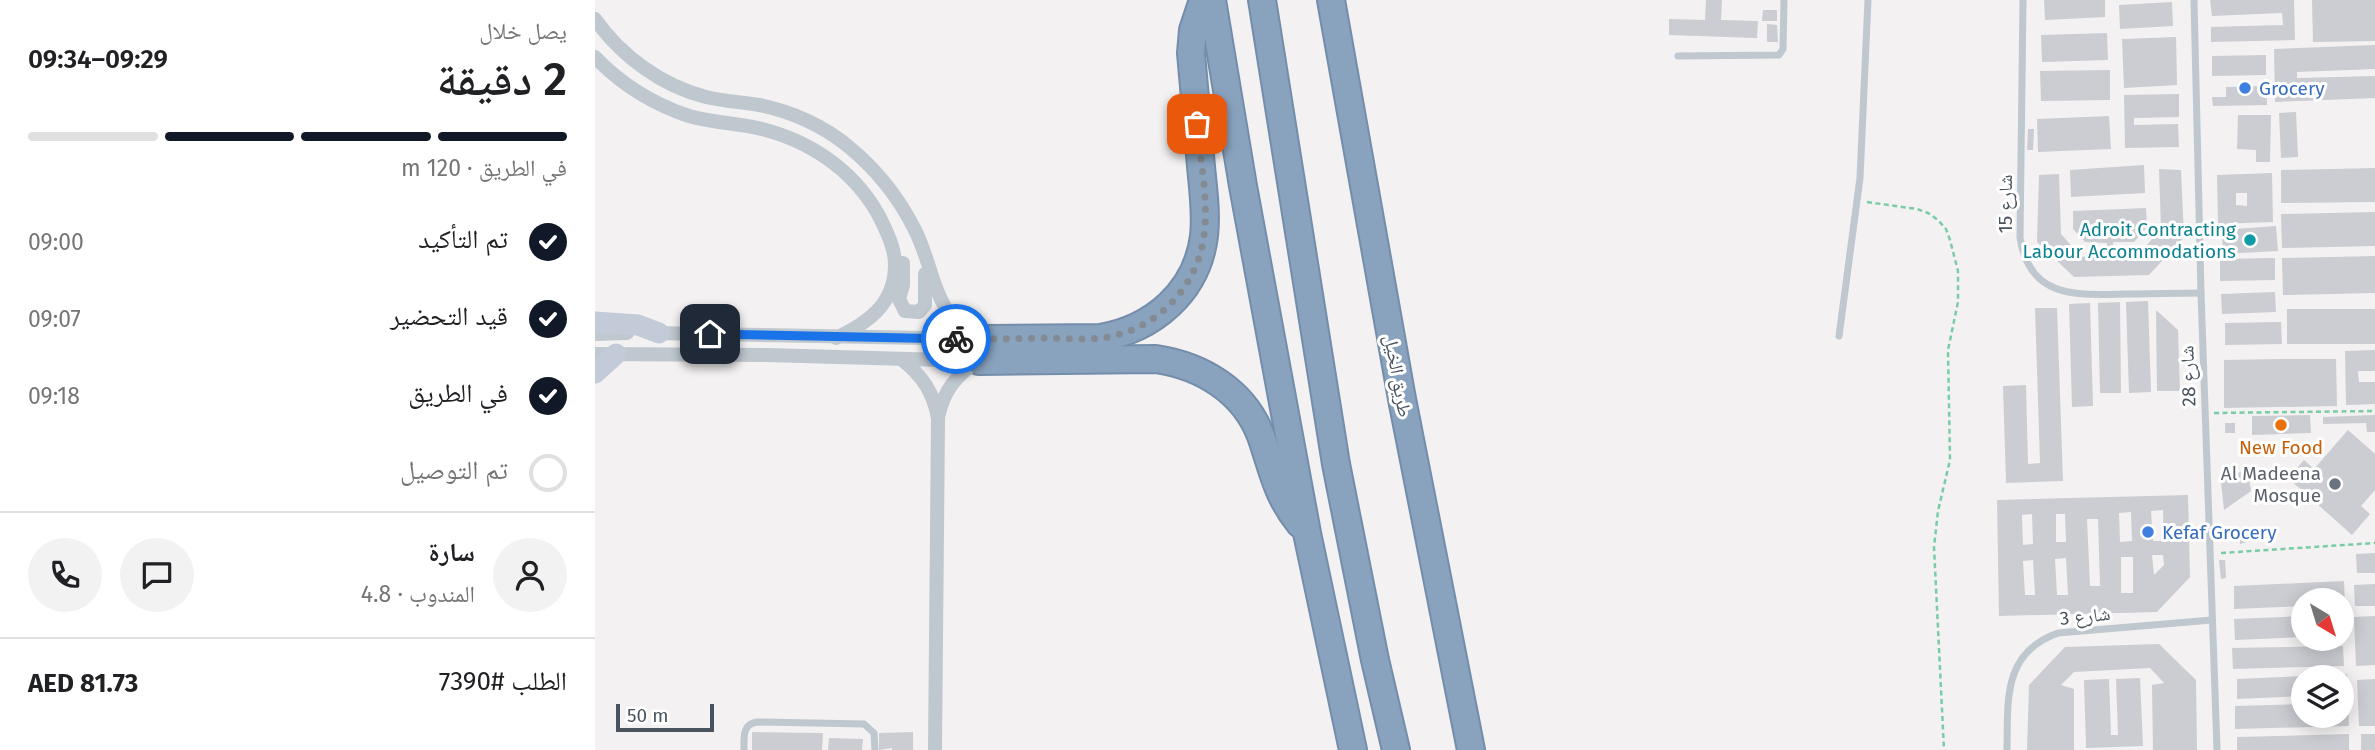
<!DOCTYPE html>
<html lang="ar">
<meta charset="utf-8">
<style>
:root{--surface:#fff;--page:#f2f2f2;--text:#202124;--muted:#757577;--line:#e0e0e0;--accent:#111827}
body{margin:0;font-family:"Fira Sans","Noto Naskh Arabic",sans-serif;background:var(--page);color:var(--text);direction:rtl;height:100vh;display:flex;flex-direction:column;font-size:26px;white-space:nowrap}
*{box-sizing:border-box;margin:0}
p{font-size:23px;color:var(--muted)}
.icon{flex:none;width:38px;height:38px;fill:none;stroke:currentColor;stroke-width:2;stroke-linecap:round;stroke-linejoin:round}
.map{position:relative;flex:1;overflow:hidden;direction:ltr}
.drawer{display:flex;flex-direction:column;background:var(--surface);width:595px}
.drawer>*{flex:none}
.needle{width:46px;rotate:142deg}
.tools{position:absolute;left:1696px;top:588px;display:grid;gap:14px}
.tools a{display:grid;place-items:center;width:63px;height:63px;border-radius:50%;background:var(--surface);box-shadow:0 4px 18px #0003;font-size:35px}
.scale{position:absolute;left:21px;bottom:18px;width:98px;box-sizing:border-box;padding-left:7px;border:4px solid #49535e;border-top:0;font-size:19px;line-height:24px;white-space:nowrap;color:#49535e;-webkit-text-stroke:5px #fff;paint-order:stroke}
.pin{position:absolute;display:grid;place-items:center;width:60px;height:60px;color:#fff;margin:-30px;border-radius:14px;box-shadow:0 4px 10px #0006}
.courier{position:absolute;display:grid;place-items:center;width:70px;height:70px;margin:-35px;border:5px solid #1a73e8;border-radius:50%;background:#fff;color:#222;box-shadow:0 2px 9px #0007}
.overview em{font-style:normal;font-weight:600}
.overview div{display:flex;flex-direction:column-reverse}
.overview{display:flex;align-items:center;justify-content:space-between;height:119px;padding:0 28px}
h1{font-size:46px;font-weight:600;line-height:52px}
.bar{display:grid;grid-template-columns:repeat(4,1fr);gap:10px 7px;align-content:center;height:84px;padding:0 28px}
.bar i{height:9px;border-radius:5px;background:var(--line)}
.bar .on{background:var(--accent)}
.bar p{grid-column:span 4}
.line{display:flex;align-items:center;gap:18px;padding:0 28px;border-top:2px solid var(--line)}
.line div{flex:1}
.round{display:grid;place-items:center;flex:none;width:74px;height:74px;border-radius:37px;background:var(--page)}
ol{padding:0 28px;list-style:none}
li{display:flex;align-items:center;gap:21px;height:77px}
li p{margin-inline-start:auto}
li .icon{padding:7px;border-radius:50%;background:var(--accent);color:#fff;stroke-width:4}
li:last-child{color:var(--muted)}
li i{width:38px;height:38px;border:4px solid var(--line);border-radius:50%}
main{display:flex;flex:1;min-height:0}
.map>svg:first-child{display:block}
.building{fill:#cbcdd3;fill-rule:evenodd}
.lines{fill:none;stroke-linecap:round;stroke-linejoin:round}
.highway-casing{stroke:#748daa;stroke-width:30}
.path{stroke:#79cda6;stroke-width:2.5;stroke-dasharray:5 3.5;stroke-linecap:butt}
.lane{stroke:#bfc7cf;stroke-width:7}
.street{stroke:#bfc7cf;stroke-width:14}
.secondary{stroke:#c2cbd7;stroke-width:21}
.highway{stroke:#89a2be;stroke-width:26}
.done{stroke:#848a91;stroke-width:7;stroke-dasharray:0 12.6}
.route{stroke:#1a73e8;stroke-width:9}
.shop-dot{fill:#3f7fe0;stroke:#fff;stroke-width:2.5}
.culture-dot{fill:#0f9aa8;stroke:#fff;stroke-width:2.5}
.food-dot{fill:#e8710a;stroke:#fff;stroke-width:2.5}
.worship-dot{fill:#6b7280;stroke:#fff;stroke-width:2.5}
.labels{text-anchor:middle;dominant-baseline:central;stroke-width:6;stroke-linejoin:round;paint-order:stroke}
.shop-label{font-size:19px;fill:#366cbe;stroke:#fff;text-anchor:start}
.street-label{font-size:19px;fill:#49535e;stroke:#fff}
.culture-label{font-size:19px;fill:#0d838f;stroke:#fff;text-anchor:end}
.food-label{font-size:19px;fill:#c56008;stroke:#fff}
.worship-label{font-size:19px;fill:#5b616d;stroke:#fff;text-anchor:end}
</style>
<main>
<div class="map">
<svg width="1780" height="750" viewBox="0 0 1780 750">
<rect width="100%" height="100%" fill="#f3f1f1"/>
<!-- building -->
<g class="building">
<path d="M 1111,0 L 1127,0 L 1126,20 L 1163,21 L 1162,38 L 1074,35 L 1074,19 L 1110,20 Z"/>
<path d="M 1449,0 L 1510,0 L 1510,17 L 1450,20 Z"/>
<path d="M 1615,0 L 1699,0 L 1700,40 L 1616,42 L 1616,27 L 1688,25 L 1687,13 L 1617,16 Z"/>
<path d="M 1717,0 L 1780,0 L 1780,41 L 1718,42 Z"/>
<path d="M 1577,2 L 1578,26 L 1525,29 L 1524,5 Z"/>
<path d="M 1168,10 L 1182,10 L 1182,21 L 1167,21 Z"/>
<path d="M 1172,24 L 1182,25 L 1183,42 L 1172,42 Z"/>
<path d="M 1512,33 L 1513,60 L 1447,62 L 1446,35 Z"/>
<path d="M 1581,37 L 1582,85 L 1529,88 L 1527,39 Z"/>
<path d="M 1780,45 L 1780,69 L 1702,72 L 1702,78 L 1780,76 L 1780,98 L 1680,102 L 1679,49 Z"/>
<path d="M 1671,55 L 1671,75 L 1617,76 L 1617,56 Z"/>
<path d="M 1515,70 L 1515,100 L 1446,101 L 1445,71 Z"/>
<path d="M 1672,86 L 1672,105 L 1618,106 L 1617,97 L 1631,97 L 1631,87 Z"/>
<path d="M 1584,94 L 1584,117 L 1539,118 L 1539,125 L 1583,124 L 1584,147 L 1530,148 L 1529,95 Z"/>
<path d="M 1701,112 L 1703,157 L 1686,158 L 1684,113 Z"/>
<path d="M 1643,115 L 1676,115 L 1675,162 L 1661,162 L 1661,150 L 1642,149 Z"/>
<path d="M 1514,116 L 1516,149 L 1443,152 L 1442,119 Z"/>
<path d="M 1433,129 L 1439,129 L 1438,150 L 1432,150 Z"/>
<path d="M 1549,165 L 1550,193 L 1476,197 L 1475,170 Z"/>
<path d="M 1780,168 L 1780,202 L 1686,203 L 1686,170 Z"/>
<path d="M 1564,169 L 1586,170 L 1589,237 L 1554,275 L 1479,277 L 1442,242 L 1444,175 L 1464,174 L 1466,234 L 1486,257 L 1511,255 L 1512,243 L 1490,242 L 1478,229 L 1478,211 L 1551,208 L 1552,227 L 1539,242 L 1518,242 L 1519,255 L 1544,254 L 1566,229 Z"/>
<path d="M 1677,173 L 1678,222 L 1623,224 L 1622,175 ZM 1641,193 L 1652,193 L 1652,206 L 1641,205 Z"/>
<path d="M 1780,212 L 1780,246 L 1687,248 L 1686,214 Z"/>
<path d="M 1681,226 L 1683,251 L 1628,254 L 1627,230 Z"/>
<path d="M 1780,256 L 1780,293 L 1688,295 L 1687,258 Z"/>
<path d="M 1680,258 L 1680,280 L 1625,281 L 1625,259 Z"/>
<path d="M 1680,292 L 1681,312 L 1627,314 L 1626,294 Z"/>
<path d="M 1553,301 L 1556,392 L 1534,393 L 1531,302 Z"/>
<path d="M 1525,302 L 1526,393 L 1505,393 L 1503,303 Z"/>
<path d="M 1495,303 L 1498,406 L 1477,407 L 1474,304 Z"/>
<path d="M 1440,308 L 1462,308 L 1468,481 L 1411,483 L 1408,386 L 1431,385 L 1433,464 L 1445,463 Z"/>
<rect x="1692" y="309" width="88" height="35"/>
<path d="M 1561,310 L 1583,330 L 1585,391 L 1562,391 Z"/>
<path d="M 1686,322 L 1687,344 L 1630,345 L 1630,323 Z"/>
<path d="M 1780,350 L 1780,371 L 1763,371 L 1764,382 L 1780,382 L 1780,404 L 1751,405 L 1750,351 Z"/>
<path d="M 1686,359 L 1741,359 L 1742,406 L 1629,408 L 1629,360 Z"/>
<path d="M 1715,415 L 1716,433 L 1657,435 L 1657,416 Z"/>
<path d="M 1780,415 L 1780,432 L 1772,432 L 1771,423 L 1728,424 L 1728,417 Z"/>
<rect x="1630" y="423" width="10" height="10"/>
<path d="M 1753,430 L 1780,454 L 1780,490 L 1766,506 L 1775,514 L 1757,535 L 1693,478 L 1709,460 L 1719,469 Z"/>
<path d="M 1653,472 L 1656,491 L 1629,510 L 1625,473 Z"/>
<path d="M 1593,495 L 1595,577 L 1562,612 L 1404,616 L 1402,500 ZM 1568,510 L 1569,541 L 1558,541 L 1556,511 ZM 1536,512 L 1537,541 L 1525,542 L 1524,513 ZM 1437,514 L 1438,544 L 1428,545 L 1427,515 ZM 1461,514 L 1470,514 L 1471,542 L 1461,542 ZM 1492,519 L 1503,519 L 1505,586 L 1495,586 ZM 1557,555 L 1568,555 L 1569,565 L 1559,575 ZM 1526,557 L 1538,557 L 1538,593 L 1526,593 ZM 1471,558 L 1473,595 L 1462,595 L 1460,559 ZM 1438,560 L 1440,595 L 1430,595 L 1428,561 Z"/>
<path d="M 1645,533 L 1656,533 L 1656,541 L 1645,544 Z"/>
<path d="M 1780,553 L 1780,573 L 1762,573 L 1761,554 Z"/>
<path d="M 1624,560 L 1630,560 L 1631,578 L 1626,579 Z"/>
<path d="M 1749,581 L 1750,604 L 1746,605 L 1746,600 L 1708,600 L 1708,606 L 1639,609 L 1639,586 Z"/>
<path d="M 1780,584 L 1780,606 L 1760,606 L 1759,585 Z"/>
<path d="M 1746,614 L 1749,614 L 1750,635 L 1746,636 Z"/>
<path d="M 1708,616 L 1708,637 L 1640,640 L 1639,619 Z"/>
<path d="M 1780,616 L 1780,665 L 1761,666 L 1759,617 Z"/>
<path d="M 1564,644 L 1601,680 L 1602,750 L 1558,750 L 1557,685 L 1569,683 L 1555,668 L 1479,672 L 1466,685 L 1479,689 L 1479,750 L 1432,750 L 1434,685 L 1470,647 Z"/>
<path d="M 1748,646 L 1749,666 L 1638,669 L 1637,648 Z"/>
<path d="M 1752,674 L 1753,694 L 1746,694 L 1746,677 L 1723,677 L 1723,675 Z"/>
<path d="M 1708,676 L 1708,696 L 1642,699 L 1642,679 Z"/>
<path d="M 1545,678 L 1548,746 L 1491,748 L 1489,680 L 1514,679 L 1516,735 L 1523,735 L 1521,679 Z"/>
<path d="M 1780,679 L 1780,726 L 1764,726 L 1762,680 Z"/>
<path d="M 1746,703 L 1753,703 L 1754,726 L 1640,729 L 1640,706 L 1708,704 L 1708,716 L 1746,716 Z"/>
<path d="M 157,732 L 228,733 L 227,750 L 157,750 Z"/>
<path d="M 318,732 L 318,750 L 297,750 L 297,748 L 284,750 L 284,733 Z"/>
<path d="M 1754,734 L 1754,750 L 1642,750 L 1642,737 Z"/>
<rect x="1766" y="734" width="14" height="16"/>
<path d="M 234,738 L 268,739 L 267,750 L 233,750 Z"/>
</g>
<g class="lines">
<defs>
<g id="highway">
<path d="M 617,0 L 648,186 L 712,533 L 758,750"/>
<path d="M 667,0 L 741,464 L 780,660 L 801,750"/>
<path d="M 736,0 L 807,399 L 876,750"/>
<path d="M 387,339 L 505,338 C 558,329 602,292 609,236 C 612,210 607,182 605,155 C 602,121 599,87 596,53 L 598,30 L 608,0"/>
<path d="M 384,361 L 561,359 C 607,366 649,391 666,436 C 678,470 681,494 705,524"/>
</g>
</defs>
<!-- highway casing -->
<use href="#highway" class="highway-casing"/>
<!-- path -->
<g class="path">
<path d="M 1272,202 L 1322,209 L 1333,213 L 1343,220 L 1351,229 L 1355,240 L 1363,271 L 1363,302 L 1353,350 L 1355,460 L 1343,511 L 1339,547 L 1349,750"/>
<path d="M 1619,413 L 1780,411"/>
<path d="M 1626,553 L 1780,543"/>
</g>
<!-- lane -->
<g class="lane">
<path d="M 1428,0 L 1425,238 C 1435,299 1481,295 1530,294 C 1555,294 1580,293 1606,293"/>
<path d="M 1599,0 L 1606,293 L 1622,750"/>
<path d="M 1083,56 L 1184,55 L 1188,49 L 1189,0"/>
<path d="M 1244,336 L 1265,178 L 1273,0"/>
<path d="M 149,750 C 149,738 147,724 162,722 L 269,724 L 279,733 L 280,750"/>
<path d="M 1412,750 C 1413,701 1407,653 1463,633 L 1617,620"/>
</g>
<!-- street -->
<g class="street">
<path d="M 0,19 C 26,56 67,86 111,97 C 128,101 146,102 164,105 C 196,111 229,126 254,147 C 282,170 304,198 320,230 C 342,274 336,315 387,339"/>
<path d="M 0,57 C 26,84 58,104 94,116 C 118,123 143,123 167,129 C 219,142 265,175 288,224 C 294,237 300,250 300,265 C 300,304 273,323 241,338"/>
<path d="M 308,263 L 308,285 L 304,299 L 310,311 L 324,312 L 330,305 L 330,274"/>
<path d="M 56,333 L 385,339"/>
<path d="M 0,334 L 32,333"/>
<path d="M 0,354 L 172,355 L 384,361"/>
<path d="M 306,359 C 327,375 339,393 343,419 L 340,750"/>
<path d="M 344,414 C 349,390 363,373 384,361"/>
</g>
<!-- secondary -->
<g class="secondary">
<path d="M 0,322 L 43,325 L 64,333"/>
<path d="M 0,373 L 21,354"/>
</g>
<!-- highway -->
<use href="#highway" class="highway"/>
</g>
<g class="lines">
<!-- done -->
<path class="done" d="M 361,339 C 389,339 418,339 447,338 C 466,338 486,340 506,338 C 559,332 602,289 609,236 C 614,202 605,159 602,124"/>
<!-- route -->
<path class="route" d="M 115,334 L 361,339"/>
</g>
<!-- markers -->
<g class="shop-dot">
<circle cx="1650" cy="88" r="7"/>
<circle cx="1553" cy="532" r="7"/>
</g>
<circle class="culture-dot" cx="1655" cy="240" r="7"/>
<circle class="food-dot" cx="1686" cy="425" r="7"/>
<circle class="worship-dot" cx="1740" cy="484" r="7"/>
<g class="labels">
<!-- shop labels -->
<g class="shop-label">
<text x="1664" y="88">Grocery</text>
<text x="1567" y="532">Kefaf Grocery</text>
</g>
<!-- street labels -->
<g class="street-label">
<text transform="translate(1410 204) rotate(-90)">شارع 15</text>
<text transform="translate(803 376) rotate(80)">طريق الخيل</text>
<text transform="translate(1593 376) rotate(-92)">شارع 28</text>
<text transform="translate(1490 616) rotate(-6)">شارع 3</text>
</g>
<!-- culture labels -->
<g class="culture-label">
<text x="1641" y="229">Adroit Contracting<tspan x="1641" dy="22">Labour Accommodations</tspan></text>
</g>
<!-- food labels -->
<g class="food-label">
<text x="1686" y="447">New Food</text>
</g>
<!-- worship labels -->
<g class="worship-label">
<text x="1726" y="473">Al Madeena<tspan x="1726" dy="22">Mosque</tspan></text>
</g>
</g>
</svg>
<div class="tools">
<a><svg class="needle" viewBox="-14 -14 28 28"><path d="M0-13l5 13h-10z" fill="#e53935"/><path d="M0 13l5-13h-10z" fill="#757577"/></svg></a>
<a><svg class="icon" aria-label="layers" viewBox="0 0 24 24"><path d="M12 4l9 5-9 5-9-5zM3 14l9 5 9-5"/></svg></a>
</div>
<div class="scale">50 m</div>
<div class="pin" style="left:602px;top:124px;background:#ea580c"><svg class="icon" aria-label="bag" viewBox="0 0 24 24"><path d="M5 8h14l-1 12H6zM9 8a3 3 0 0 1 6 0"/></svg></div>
<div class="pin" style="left:115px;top:334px;background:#1f2937"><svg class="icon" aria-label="home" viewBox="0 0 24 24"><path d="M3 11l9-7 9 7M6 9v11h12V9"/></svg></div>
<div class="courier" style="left:361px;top:339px"><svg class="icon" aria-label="bike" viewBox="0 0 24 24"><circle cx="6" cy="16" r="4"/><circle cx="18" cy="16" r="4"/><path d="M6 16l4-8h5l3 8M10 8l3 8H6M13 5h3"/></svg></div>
</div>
<section class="drawer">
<div class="overview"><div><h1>2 دقيقة</h1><p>يصل خلال</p></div><em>09:29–09:34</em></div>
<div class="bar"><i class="on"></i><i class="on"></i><i class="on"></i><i></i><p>في الطريق · 120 m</p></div>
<ol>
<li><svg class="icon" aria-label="check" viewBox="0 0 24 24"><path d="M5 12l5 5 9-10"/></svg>تم التأكيد<p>09:00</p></li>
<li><svg class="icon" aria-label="check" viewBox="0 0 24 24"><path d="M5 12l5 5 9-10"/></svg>قيد التحضير<p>09:07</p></li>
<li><svg class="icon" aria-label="check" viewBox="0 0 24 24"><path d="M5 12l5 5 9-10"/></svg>في الطريق<p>09:18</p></li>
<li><i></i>تم التوصيل</li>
</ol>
<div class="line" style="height:126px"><a class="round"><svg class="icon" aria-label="person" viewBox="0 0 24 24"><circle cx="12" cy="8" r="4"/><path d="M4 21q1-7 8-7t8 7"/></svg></a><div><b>سارة</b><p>المندوب · 4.8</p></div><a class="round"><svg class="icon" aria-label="chat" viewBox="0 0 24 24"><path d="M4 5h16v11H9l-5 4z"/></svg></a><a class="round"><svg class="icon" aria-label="phone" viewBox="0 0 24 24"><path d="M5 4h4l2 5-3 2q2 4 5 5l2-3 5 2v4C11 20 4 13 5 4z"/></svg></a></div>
<div class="line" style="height:91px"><div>الطلب #7390</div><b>AED 81.73</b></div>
</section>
</main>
